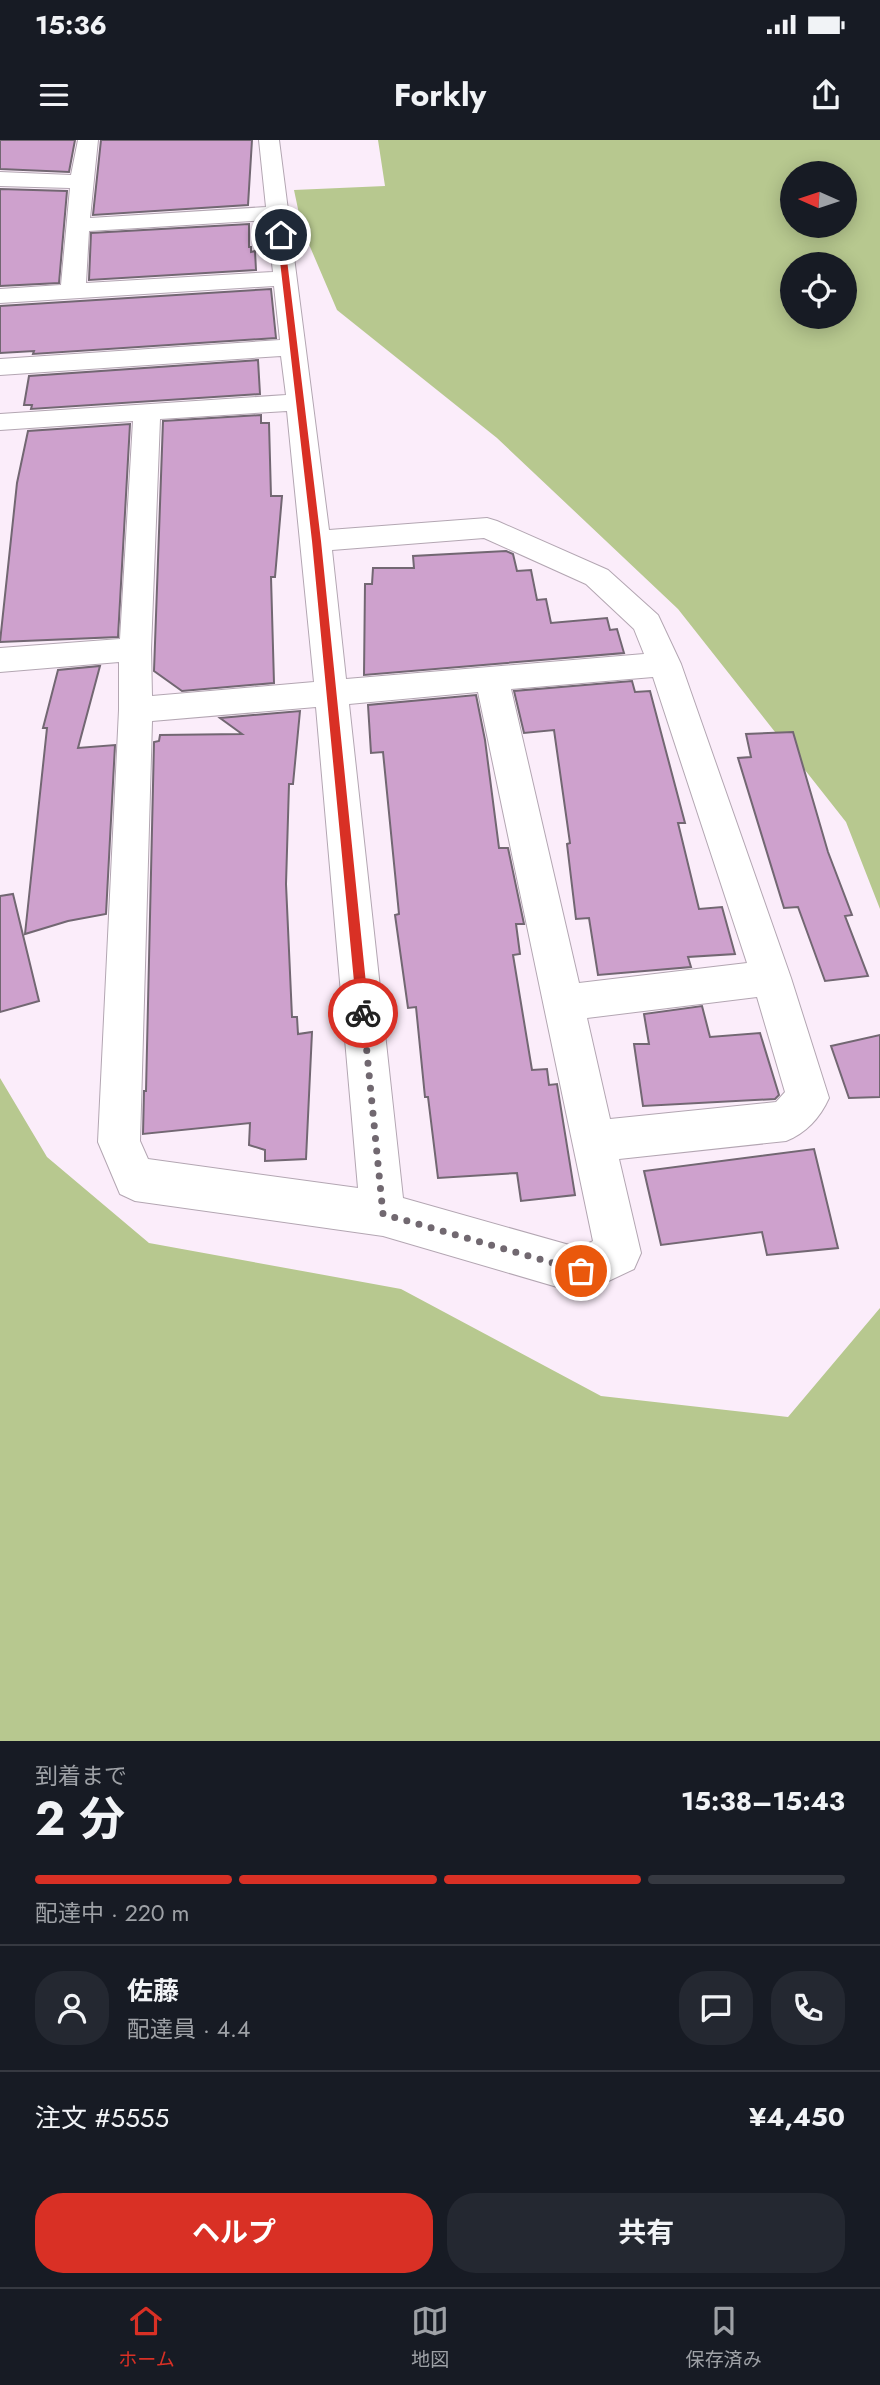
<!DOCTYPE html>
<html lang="ja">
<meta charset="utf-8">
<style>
:root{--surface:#171b24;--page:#242831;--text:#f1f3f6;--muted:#9ea1a6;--line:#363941;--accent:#d93025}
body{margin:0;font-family:Jost,"Noto Sans JP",sans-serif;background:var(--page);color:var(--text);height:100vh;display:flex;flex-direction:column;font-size:26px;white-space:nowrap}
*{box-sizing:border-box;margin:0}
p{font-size:23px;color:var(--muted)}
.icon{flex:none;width:38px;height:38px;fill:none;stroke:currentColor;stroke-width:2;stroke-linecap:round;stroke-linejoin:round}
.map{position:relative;height:1601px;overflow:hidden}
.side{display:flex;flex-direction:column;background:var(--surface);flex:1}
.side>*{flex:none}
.needle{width:46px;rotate:273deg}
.tools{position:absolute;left:780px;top:21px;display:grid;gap:14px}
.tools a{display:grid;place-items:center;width:77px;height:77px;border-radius:50%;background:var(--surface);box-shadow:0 4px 18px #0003;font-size:35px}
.pin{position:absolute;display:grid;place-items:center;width:60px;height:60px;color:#fff;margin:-30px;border:4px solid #fff;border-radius:50%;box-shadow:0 2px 7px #0007}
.courier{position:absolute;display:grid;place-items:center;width:70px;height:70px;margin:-35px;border:5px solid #d93025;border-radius:50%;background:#fff;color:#222;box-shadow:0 2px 9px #0007}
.overview em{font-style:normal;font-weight:700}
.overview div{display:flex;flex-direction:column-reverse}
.overview{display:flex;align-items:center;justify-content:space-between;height:119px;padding:0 35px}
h1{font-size:46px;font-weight:700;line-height:52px}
.bar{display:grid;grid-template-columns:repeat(4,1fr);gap:10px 7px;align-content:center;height:84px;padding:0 35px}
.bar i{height:9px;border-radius:5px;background:var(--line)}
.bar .selected{background:var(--accent)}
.bar p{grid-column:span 4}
.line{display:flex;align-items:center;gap:18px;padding:0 35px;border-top:2px solid var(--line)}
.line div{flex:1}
.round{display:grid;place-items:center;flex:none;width:74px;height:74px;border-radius:28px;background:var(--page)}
.primary-button{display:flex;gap:14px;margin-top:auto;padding:14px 35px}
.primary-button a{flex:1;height:80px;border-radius:28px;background:var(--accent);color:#fff;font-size:28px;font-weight:700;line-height:80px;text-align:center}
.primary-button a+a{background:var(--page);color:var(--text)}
.status{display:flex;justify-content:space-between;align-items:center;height:49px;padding:0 35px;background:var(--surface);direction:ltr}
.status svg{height:19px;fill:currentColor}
header{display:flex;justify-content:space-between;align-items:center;height:91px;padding:0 35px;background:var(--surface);font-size:32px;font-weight:700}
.tab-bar{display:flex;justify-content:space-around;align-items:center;height:98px;border-top:2px solid var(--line);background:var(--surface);font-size:19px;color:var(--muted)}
.tab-bar a{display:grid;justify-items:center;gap:4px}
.tab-bar .selected{color:var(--accent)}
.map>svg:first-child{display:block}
.forest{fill:#b7c88f;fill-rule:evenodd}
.building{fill:#cea1cd;stroke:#726772;stroke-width:2}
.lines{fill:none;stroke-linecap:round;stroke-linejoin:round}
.street-casing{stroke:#b3a6b2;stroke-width:2}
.street{fill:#fff;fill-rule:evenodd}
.route{fill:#d93025}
.done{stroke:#716870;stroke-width:7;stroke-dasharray:0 12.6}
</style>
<div class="status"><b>15:36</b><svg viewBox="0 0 49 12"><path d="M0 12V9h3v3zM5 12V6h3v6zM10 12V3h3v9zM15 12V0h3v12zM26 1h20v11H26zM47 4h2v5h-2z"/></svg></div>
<header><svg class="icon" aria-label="menu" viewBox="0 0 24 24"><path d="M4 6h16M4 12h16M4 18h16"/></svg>Forkly<svg class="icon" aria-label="share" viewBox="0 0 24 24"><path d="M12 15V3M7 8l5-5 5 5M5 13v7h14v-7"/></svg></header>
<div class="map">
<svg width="880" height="1601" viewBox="0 0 880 1601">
<rect width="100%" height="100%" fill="#fbedfa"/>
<!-- forest -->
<g class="forest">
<path d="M 378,0 L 880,0 L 880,769 L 846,682 L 678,469 L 497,298 L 337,170 L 302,88 L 294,50 L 385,46 ZM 793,33 L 845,33 L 845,86 L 793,86 ZM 793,124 L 845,124 L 845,177 L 793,177 Z"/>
<path d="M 0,938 L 47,1017 L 149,1103 L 401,1149 L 601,1256 L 788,1277 L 880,1168 L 880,1601 L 0,1601 Z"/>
</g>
<!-- building -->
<g class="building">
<path d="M 0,0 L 75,0 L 69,32 L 0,29 Z"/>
<path d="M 101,0 L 252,0 L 248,65 L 93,75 Z"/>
<path d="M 0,49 L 67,51 L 59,143 L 0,146 Z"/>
<path d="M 249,84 L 249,107 L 251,107 L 251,112 L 255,111 L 256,130 L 89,140 L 91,93 Z"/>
<path d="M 271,149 L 276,198 L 33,214 L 34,211 L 0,213 L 0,166 Z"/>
<path d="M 258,220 L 260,254 L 31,269 L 32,265 L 24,265 L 29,236 Z"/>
<path d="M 261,275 L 261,283 L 269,283 L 271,356 L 282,356 L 275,437 L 271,437 L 274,543 L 182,551 L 154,531 L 163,281 Z"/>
<path d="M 130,284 L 118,497 L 0,502 L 17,343 L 28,291 Z"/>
<path d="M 506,411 L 513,414 L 517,431 L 531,430 L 537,460 L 546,459 L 551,483 L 607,478 L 610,490 L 617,489 L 624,513 L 364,535 L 365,444 L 372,444 L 373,428 L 414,428 L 413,416 Z"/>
<path d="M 100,526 L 78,608 L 115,605 L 106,774 L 68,781 L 25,794 L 47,588 L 43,588 L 58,530 Z"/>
<path d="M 632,541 L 635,552 L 650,551 L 685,683 L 678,683 L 699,769 L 722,767 L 735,814 L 688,817 L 691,827 L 598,835 L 589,778 L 576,779 L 567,704 L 570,703 L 554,590 L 524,593 L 514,551 Z"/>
<path d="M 476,555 L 485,600 L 499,708 L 508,708 L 524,784 L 516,784 L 520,814 L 513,815 L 532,930 L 547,929 L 549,945 L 557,944 L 575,1055 L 521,1061 L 517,1033 L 438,1038 L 428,957 L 425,957 L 416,867 L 408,868 L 395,775 L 399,774 L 383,612 L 371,613 L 368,565 Z"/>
<path d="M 300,571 L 293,644 L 289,644 L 286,744 L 292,877 L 297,877 L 298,894 L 312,892 L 306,1019 L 265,1021 L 265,1010 L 249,1005 L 250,983 L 143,994 L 144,951 L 146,951 L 154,602 L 159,601 L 160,595 L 242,594 L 220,578 Z"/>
<path d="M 793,592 L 828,712 L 852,775 L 845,776 L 868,836 L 825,841 L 798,767 L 784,768 L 738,618 L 751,617 L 746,594 Z"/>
<path d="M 13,754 L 39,861 L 0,872 L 0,756 Z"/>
<path d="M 702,866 L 710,897 L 760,893 L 779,955 L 775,959 L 643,966 L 634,904 L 649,904 L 644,874 Z"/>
<path d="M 880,895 L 880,957 L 849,958 L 831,906 Z"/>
<path d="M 814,1009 L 838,1108 L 767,1115 L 762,1092 L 661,1105 L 644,1031 Z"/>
</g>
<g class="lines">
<defs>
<path id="street" d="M 78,0 L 98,0 L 90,78 L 266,67 L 259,0 L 279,0 L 329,390 L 487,378 L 497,381 L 608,430 L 658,475 L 681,524 L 791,838 L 829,958 C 820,978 806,993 786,1001 L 619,1019 L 641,1113 L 634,1129 L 581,1154 L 383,1096 L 135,1061 L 120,1054 L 98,1002 L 119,570 L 119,522 L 0,532 L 0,508 L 120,499 L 133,281 L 0,290 L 0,274 L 286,255 L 281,216 L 0,235 L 0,219 L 280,200 L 274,146 L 0,163 L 0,149 L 61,145 L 70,48 L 0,46 L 0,32 L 71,35 ZM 267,80 L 273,132 L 86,143 L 89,91 ZM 287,271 L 314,542 L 152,556 L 151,509 L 160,279 ZM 484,398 L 586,444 L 634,489 L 644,514 L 346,539 L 332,410 ZM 653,537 L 747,823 L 579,843 L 511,549 ZM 478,552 L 593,1101 L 580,1108 L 403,1058 L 349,564 ZM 316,567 L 358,1048 L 148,1019 L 140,1001 L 152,581 ZM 757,857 L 785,952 L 776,962 L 610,979 L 587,878 Z"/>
</defs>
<!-- street casing -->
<use href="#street" class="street-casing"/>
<!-- street -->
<use href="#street" class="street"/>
</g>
<!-- route -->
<path class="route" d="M 281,93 L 284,95 L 321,401 L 369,873 L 363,878 L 357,873 L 312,401 L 277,95 Z"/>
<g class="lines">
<!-- done -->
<path class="done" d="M 363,873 L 383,1074 L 581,1131"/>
</g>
</svg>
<div class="tools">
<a><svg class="needle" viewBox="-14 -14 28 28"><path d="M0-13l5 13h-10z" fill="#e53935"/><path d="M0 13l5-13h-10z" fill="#9ea1a6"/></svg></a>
<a><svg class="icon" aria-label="locate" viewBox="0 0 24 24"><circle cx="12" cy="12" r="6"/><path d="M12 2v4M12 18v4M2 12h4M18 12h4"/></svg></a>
</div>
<div class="pin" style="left:581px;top:1131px;background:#ea580c"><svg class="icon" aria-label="bag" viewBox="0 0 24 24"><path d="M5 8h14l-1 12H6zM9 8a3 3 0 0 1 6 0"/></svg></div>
<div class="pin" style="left:281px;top:95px;background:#1f2937"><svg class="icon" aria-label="home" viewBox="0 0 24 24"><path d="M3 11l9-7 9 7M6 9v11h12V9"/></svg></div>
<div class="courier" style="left:363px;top:873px"><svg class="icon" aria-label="bike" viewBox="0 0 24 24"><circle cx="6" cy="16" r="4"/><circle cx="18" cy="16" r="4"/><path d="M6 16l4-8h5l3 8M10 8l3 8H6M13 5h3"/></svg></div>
</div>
<section class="side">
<div class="overview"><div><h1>2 分</h1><p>到着まで</p></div><em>15:38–15:43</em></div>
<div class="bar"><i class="selected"></i><i class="selected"></i><i class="selected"></i><i></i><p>配達中 · 220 m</p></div>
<div class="line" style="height:126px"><a class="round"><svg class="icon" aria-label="person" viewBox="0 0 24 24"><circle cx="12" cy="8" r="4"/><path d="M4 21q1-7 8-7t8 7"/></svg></a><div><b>佐藤</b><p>配達員 · 4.4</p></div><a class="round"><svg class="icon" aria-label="chat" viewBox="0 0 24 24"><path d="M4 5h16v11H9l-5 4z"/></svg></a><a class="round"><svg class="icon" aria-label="phone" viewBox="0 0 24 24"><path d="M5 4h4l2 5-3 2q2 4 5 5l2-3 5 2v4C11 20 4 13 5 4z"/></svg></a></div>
<div class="line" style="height:91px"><div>注文 #5555</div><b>¥4,450</b></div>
<div class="primary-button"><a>ヘルプ</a><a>共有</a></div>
</section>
<nav class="tab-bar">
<a class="selected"><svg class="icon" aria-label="home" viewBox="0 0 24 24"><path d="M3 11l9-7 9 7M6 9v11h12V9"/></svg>ホーム</a>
<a><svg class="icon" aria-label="map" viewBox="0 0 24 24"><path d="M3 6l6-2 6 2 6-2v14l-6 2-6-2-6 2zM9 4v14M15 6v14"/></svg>地図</a>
<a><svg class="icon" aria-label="saved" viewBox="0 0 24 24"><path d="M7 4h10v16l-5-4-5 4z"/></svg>保存済み</a>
</nav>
